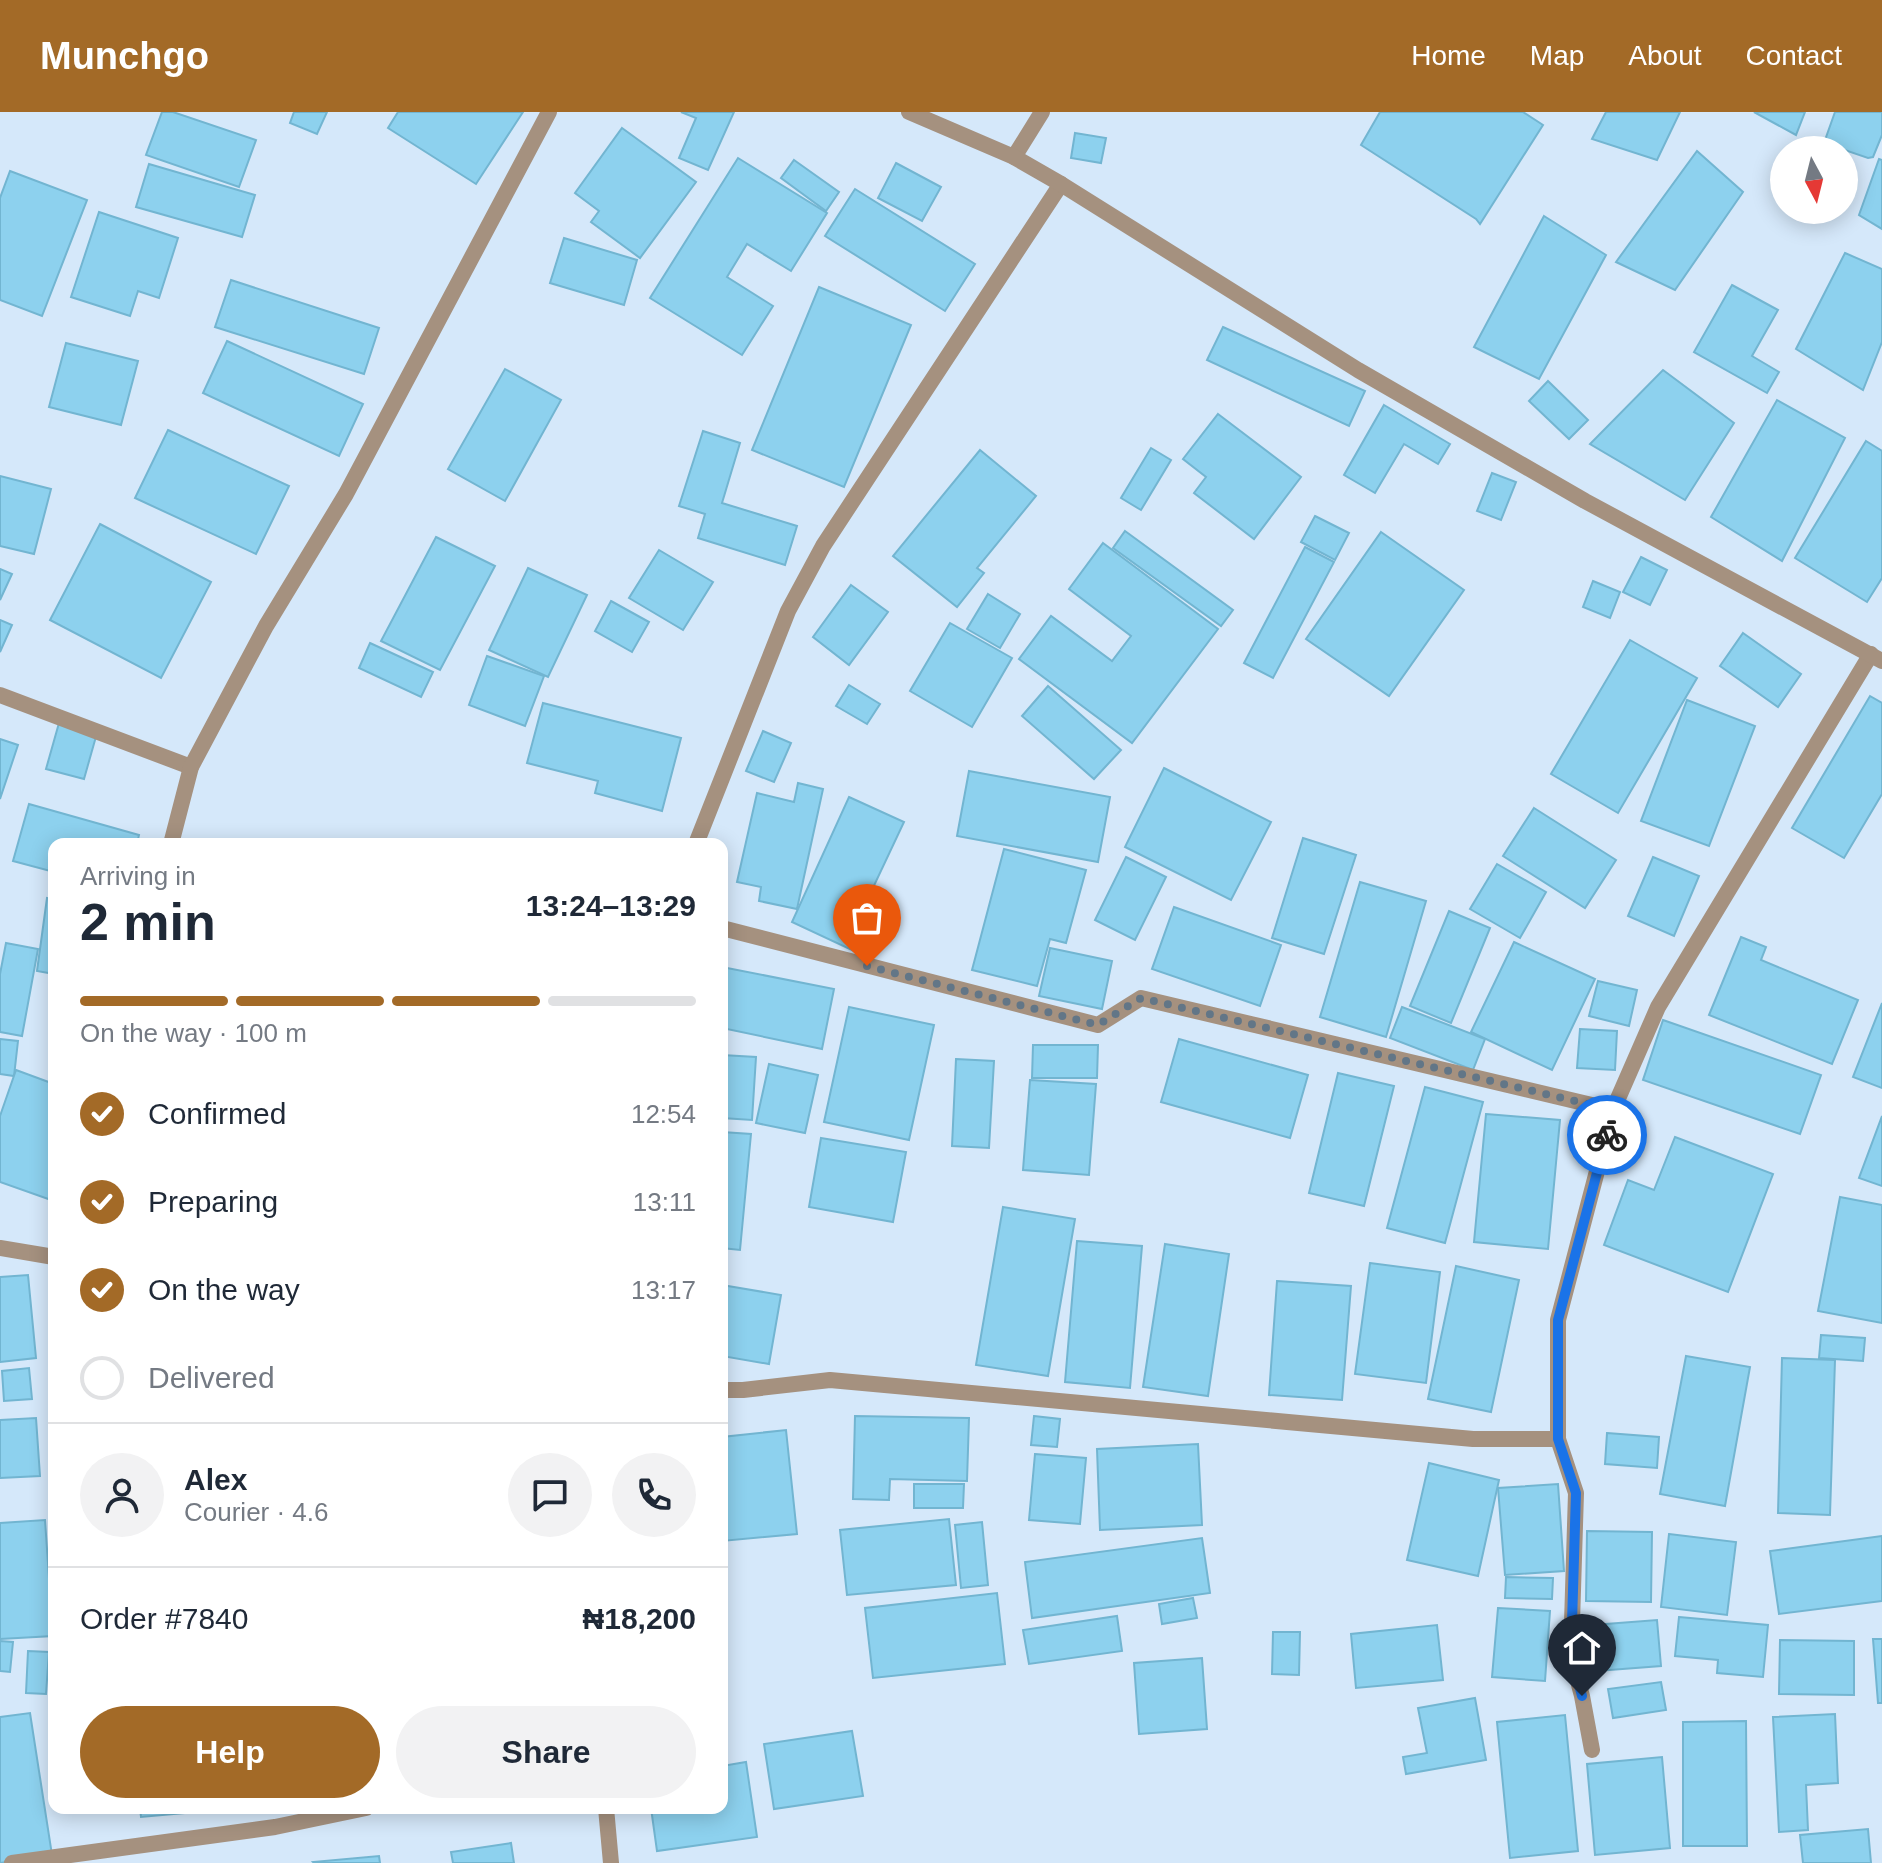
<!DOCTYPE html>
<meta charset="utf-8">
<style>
:root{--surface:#fff;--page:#f2f2f3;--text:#1f2937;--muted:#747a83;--line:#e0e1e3;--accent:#a36a27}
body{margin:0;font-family:Helvetica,sans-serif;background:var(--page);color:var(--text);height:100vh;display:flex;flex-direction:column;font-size:30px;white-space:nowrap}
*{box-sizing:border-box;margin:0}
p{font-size:26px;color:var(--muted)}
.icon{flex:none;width:44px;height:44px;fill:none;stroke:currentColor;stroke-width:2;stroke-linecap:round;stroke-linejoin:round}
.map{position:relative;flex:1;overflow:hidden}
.side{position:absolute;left:48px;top:726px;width:680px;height:976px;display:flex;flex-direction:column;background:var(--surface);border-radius:16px;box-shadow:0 4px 20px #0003}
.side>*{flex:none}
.needle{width:52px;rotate:173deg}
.tools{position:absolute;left:1770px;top:24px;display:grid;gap:16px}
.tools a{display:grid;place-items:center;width:88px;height:88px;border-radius:50%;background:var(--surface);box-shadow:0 4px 20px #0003;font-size:40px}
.pin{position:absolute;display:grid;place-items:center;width:68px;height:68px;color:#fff;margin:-82px -34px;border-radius:50% 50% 50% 0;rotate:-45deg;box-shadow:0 0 8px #0007}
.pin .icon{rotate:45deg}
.courier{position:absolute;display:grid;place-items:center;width:80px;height:80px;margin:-40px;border:6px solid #1a73e8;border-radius:50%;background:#fff;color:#222;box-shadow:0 2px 10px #0007}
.head em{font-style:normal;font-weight:800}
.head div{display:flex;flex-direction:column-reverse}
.head{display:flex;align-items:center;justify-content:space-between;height:136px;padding:0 32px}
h1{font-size:52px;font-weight:800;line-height:60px}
.bar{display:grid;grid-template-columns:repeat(4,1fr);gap:12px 8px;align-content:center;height:96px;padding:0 32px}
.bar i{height:10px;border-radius:6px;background:var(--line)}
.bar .selected{background:var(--accent)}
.bar p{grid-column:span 4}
.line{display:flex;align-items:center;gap:20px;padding:0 32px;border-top:2px solid var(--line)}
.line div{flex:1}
.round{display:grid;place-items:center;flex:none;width:84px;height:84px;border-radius:42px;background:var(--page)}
ol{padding:0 32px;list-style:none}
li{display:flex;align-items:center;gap:24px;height:88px}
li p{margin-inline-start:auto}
li .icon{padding:8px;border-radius:50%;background:var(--accent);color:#fff;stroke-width:4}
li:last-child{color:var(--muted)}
li i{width:44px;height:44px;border:4px solid var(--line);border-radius:50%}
.action{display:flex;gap:16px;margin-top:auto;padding:16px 32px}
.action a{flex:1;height:92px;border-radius:48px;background:var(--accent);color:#fff;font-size:32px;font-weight:800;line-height:92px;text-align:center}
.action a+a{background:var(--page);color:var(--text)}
header{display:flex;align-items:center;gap:48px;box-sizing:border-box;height:112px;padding:0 40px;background:var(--accent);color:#fff}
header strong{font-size:38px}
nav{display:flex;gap:44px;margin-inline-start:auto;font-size:28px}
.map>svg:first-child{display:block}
.building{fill:#8dd1ee;stroke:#72b5d1;stroke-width:2}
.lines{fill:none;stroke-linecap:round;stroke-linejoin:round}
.minor{stroke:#a5917f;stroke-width:16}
.tertiary{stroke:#a5917f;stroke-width:16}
.done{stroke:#627687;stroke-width:8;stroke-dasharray:0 14.4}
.route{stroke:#1a73e8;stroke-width:10}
</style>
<header>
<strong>Munchgo</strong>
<nav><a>Home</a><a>Map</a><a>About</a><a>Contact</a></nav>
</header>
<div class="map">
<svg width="1882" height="1751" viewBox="0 0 1882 1751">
<rect width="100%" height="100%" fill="#d5e8fa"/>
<!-- building -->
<g class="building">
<path d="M 162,0 L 173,0 L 256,28 L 239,75 L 146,43 Z"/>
<path d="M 294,0 L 327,0 L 317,22 L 290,11 Z"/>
<path d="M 398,0 L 523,0 L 476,72 L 388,16 Z"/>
<path d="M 681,0 L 734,0 L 708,58 L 679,46 L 696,6 Z"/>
<path d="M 1380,0 L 1523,0 L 1543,13 L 1480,112 L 1476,107 L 1361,33 Z"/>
<path d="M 1606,0 L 1680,0 L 1657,48 L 1592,27 Z"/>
<path d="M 1754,0 L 1805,0 L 1796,23 Z"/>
<path d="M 1835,0 L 1882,0 L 1882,23 L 1873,45 L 1868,46 L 1824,31 Z"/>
<path d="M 622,16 L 696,70 L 640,146 L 591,110 L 599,99 L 575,81 Z"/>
<path d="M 1075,21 L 1106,26 L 1101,51 L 1071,46 Z"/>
<path d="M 1697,39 L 1743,80 L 1675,178 L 1616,150 Z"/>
<path d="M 738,46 L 827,101 L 791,159 L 747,132 L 727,165 L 773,194 L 742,243 L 650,186 Z"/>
<path d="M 1879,47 L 1882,48 L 1882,117 L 1859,103 Z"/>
<path d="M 794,48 L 839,80 L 826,99 L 781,66 Z"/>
<path d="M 896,51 L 941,75 L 922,109 L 878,86 Z"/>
<path d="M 149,52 L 255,83 L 242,125 L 136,95 Z"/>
<path d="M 10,59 L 87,88 L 42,204 L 0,188 L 0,86 Z"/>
<path d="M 855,77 L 975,152 L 945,199 L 825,124 Z"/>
<path d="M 99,100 L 178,126 L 159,186 L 138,179 L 130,204 L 71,185 Z"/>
<path d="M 1544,104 L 1606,143 L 1539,267 L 1474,235 Z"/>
<path d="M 564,126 L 637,148 L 624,193 L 550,171 Z"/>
<path d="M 1845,141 L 1882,157 L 1882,230 L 1863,278 L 1796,237 Z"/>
<path d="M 231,168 L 379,216 L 364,262 L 215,215 Z"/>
<path d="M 1732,173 L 1778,198 L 1752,244 L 1779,260 L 1767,281 L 1694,240 Z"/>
<path d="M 819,175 L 911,213 L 844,375 L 752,338 Z"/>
<path d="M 1223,215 L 1365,279 L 1349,314 L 1207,248 Z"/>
<path d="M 227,229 L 363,292 L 339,344 L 203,281 Z"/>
<path d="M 66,231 L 138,249 L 121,313 L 49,295 Z"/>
<path d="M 505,257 L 561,288 L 505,389 L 448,357 Z"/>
<path d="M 1663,258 L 1734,311 L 1685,388 L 1590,332 Z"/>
<path d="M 1548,269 L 1588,308 L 1569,327 L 1529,289 Z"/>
<path d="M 1777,288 L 1845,326 L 1782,449 L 1711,405 Z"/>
<path d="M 1384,293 L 1450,332 L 1438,352 L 1404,332 L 1375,381 L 1344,363 Z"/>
<path d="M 1218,302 L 1301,365 L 1254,427 L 1194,381 L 1206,365 L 1183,347 Z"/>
<path d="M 168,318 L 289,374 L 256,442 L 135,386 Z"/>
<path d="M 703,319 L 740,331 L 722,391 L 797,414 L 785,453 L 698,426 L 705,402 L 679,394 Z"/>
<path d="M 1866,329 L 1882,339 L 1882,466 L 1867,490 L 1795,446 Z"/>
<path d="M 1151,336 L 1171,348 L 1141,398 L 1121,386 Z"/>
<path d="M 980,338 L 1036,384 L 977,456 L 984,461 L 957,495 L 893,444 Z"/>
<path d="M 1492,361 L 1516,370 L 1501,408 L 1477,399 Z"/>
<path d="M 0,364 L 51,377 L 34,442 L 0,434 Z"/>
<path d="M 1315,404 L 1349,421 L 1335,448 L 1301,430 Z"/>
<path d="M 100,412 L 211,470 L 161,566 L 50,508 Z"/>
<path d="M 1125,419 L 1233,498 L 1221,514 L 1113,436 Z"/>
<path d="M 1381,420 L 1464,478 L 1389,584 L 1306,527 Z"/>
<path d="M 436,425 L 495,454 L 440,558 L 381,529 Z"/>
<path d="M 1103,431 L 1218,517 L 1132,631 L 1019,547 L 1051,504 L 1112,549 L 1131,524 L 1069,477 Z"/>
<path d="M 1305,435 L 1334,450 L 1273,566 L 1244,551 Z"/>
<path d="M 659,438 L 713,470 L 683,518 L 629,486 Z"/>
<path d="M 1641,445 L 1667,458 L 1650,493 L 1623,480 Z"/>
<path d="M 528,456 L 587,483 L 548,565 L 489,538 Z"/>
<path d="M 0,457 L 12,462 L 0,488 Z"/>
<path d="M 1593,469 L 1620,480 L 1610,506 L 1583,495 Z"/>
<path d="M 851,473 L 888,500 L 849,553 L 813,525 Z"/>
<path d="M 988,482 L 1020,502 L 1000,536 L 967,517 Z"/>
<path d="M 611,489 L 649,510 L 632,540 L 595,519 Z"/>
<path d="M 0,508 L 12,513 L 0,540 Z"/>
<path d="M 950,511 L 1012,546 L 972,615 L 910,579 Z"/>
<path d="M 1743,521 L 1801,562 L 1778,595 L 1720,554 Z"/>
<path d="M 1630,528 L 1697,566 L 1618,701 L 1551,662 Z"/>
<path d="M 370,531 L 433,560 L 421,585 L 359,556 Z"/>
<path d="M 487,544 L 544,564 L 525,614 L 469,593 Z"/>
<path d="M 849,573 L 880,592 L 867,612 L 836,594 Z"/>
<path d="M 1048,574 L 1121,638 L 1094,667 L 1022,604 Z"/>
<path d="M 1870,584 L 1882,591 L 1882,682 L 1844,746 L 1792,716 Z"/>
<path d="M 1687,588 L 1755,614 L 1709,734 L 1641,709 Z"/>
<path d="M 543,591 L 681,626 L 662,699 L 595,681 L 598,669 L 527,651 Z"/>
<path d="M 59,611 L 97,621 L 84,667 L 46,657 Z"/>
<path d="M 763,619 L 791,631 L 774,670 L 746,659 Z"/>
<path d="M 0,627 L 18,633 L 0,687 Z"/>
<path d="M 1164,656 L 1271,710 L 1231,788 L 1125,735 Z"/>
<path d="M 969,659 L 1110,685 L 1098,750 L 957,724 Z"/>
<path d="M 798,671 L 823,677 L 797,797 L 759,789 L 761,775 L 737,770 L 757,681 L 794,690 Z"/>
<path d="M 849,685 L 904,710 L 862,799 L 872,804 L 856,840 L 792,810 Z"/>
<path d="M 29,692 L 139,723 L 137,732 L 54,732 L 54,760 L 13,749 Z"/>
<path d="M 1534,696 L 1616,748 L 1585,796 L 1503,744 Z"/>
<path d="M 1303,726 L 1356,743 L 1324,842 L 1272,826 Z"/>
<path d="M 1004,737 L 1086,758 L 1066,831 L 1050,827 L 1037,874 L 972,858 Z"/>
<path d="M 1126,745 L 1166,765 L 1135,828 L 1095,808 Z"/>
<path d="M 1653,745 L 1699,764 L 1674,824 L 1628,804 Z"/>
<path d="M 1497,752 L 1546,780 L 1520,826 L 1470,797 Z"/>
<path d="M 1360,770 L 1426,789 L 1386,925 L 1320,905 Z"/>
<path d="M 47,786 L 54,787 L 54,862 L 37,859 Z"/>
<path d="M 1174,795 L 1281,833 L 1260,894 L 1152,857 Z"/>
<path d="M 1449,799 L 1490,816 L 1451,911 L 1410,894 Z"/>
<path d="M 1741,825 L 1766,835 L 1761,848 L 1858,888 L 1832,952 L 1709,903 Z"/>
<path d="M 1514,830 L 1595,867 L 1552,958 L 1471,920 Z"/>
<path d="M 6,831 L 38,837 L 22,924 L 0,920 L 0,862 Z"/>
<path d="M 1050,836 L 1112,849 L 1102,897 L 1039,884 Z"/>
<path d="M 722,855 L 834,877 L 822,937 L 722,916 Z"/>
<path d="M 1598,869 L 1637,878 L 1629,914 L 1589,904 Z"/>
<path d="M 1882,891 L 1882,976 L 1853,965 Z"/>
<path d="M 849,895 L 934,913 L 909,1028 L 824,1010 Z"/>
<path d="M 1402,895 L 1485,927 L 1473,958 L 1390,926 Z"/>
<path d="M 1663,908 L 1821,963 L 1800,1022 L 1643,968 Z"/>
<path d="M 1580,917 L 1617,919 L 1615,958 L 1577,956 Z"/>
<path d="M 0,927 L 18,929 L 14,964 L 0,962 Z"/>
<path d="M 1179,927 L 1308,963 L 1290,1026 L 1161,990 Z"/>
<path d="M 1033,933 L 1098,933 L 1097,966 L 1032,966 Z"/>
<path d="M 722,943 L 756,945 L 752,1008 L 722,1006 Z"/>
<path d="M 956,947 L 994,949 L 989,1036 L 952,1034 Z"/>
<path d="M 769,952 L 818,963 L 805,1021 L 756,1011 Z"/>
<path d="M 16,958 L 54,972 L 54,1089 L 0,1070 L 0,1004 Z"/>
<path d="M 1338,961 L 1394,974 L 1364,1094 L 1309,1081 Z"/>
<path d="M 1030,968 L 1096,972 L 1089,1063 L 1023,1058 Z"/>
<path d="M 1425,975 L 1483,990 L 1445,1131 L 1387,1116 Z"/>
<path d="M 1486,1002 L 1560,1008 L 1548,1137 L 1474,1130 Z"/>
<path d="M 1882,1004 L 1882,1074 L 1859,1066 Z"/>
<path d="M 722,1020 L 751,1022 L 740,1138 L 722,1136 Z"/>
<path d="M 1675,1025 L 1773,1062 L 1728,1180 L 1604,1133 L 1628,1068 L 1654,1078 Z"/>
<path d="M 821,1026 L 906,1040 L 893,1110 L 809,1095 Z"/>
<path d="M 1840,1085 L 1882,1093 L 1882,1211 L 1818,1199 Z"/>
<path d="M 1003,1095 L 1075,1107 L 1048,1264 L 976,1253 Z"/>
<path d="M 1077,1129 L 1142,1134 L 1130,1276 L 1065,1270 Z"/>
<path d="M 1165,1132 L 1229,1142 L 1208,1284 L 1143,1275 Z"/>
<path d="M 1370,1151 L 1440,1160 L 1426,1271 L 1355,1262 Z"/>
<path d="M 1456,1154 L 1519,1168 L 1491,1300 L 1428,1287 Z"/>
<path d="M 28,1163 L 36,1246 L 0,1250 L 0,1165 Z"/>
<path d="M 1277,1169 L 1351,1174 L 1342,1288 L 1269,1283 Z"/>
<path d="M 722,1173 L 781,1183 L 769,1252 L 722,1244 Z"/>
<path d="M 1821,1223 L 1865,1226 L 1863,1249 L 1819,1246 Z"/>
<path d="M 1686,1244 L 1750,1255 L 1725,1394 L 1660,1382 Z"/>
<path d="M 1782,1246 L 1835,1248 L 1830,1403 L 1778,1401 Z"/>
<path d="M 29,1256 L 32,1287 L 4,1289 L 2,1259 Z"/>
<path d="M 855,1304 L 969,1306 L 967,1369 L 890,1367 L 889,1388 L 853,1387 Z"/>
<path d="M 1034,1304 L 1060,1307 L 1057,1335 L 1031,1333 Z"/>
<path d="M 36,1306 L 40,1364 L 0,1366 L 0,1308 Z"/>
<path d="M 786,1318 L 797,1422 L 722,1429 L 722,1325 Z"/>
<path d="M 1607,1321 L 1659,1325 L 1657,1356 L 1605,1352 Z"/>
<path d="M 1198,1332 L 1202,1413 L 1100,1418 L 1097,1337 Z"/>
<path d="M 1035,1342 L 1086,1346 L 1080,1412 L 1029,1408 Z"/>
<path d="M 1429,1351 L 1499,1368 L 1478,1464 L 1407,1448 Z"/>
<path d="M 914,1372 L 964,1372 L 963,1396 L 914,1396 Z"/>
<path d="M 1558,1372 L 1564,1459 L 1505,1463 L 1498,1376 Z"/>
<path d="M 949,1407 L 956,1473 L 847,1483 L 840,1418 Z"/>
<path d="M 45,1408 L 53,1524 L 0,1527 L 0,1411 Z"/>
<path d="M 982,1410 L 988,1473 L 961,1476 L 955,1413 Z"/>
<path d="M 1587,1419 L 1652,1420 L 1651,1490 L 1586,1489 Z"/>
<path d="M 1669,1422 L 1736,1430 L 1727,1503 L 1661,1495 Z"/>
<path d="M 1882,1424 L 1882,1489 L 1779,1502 L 1770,1439 Z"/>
<path d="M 1202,1426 L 1210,1481 L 1032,1506 L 1025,1450 Z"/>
<path d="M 1506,1465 L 1553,1466 L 1552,1487 L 1505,1486 Z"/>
<path d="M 997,1481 L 1005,1552 L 873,1566 L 865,1496 Z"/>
<path d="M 1193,1486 L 1197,1506 L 1162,1512 L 1159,1492 Z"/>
<path d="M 1498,1496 L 1550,1499 L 1545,1569 L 1492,1565 Z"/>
<path d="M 1117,1504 L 1122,1539 L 1029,1552 L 1023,1518 Z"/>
<path d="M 1679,1505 L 1768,1513 L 1763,1565 L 1717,1561 L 1718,1548 L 1675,1544 Z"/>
<path d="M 1657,1508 L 1661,1554 L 1584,1560 L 1580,1514 Z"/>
<path d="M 1437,1513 L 1443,1568 L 1356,1576 L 1351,1522 Z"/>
<path d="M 1273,1520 L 1300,1520 L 1299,1563 L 1272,1562 Z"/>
<path d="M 1873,1527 L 1882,1527 L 1882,1591 L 1878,1591 Z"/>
<path d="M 1780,1528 L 1854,1529 L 1854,1583 L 1779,1582 Z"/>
<path d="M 0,1529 L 13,1530 L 10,1560 L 0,1559 Z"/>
<path d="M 28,1539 L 49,1540 L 46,1582 L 26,1581 Z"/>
<path d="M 1202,1546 L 1207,1617 L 1139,1622 L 1134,1551 Z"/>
<path d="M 1661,1570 L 1666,1598 L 1613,1606 L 1608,1577 Z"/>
<path d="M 1475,1586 L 1486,1648 L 1406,1662 L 1403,1645 L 1427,1641 L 1418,1596 Z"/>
<path d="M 30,1601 L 52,1743 L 0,1751 L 0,1605 Z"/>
<path d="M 1835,1602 L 1838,1671 L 1806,1673 L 1808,1718 L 1779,1720 L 1773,1605 Z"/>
<path d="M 1565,1603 L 1578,1739 L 1510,1746 L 1497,1610 Z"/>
<path d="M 1746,1609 L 1747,1734 L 1683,1734 L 1683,1610 Z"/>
<path d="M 852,1619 L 863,1684 L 774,1697 L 764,1632 Z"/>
<path d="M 1662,1645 L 1670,1736 L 1595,1743 L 1587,1652 Z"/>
<path d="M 746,1650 L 757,1725 L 657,1739 L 651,1696 L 722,1696 L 722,1654 Z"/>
<path d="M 140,1696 L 219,1696 L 220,1698 L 141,1705 Z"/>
<path d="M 1868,1717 L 1871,1751 L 1803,1751 L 1800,1723 Z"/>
<path d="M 511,1731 L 514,1751 L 453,1751 L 451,1740 Z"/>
<path d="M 379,1744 L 380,1751 L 314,1751 L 313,1750 Z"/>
</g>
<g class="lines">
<!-- minor -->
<g class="minor">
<path d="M 1014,45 L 1042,0"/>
<path d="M 0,583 L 191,655"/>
<path d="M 171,732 L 191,655 L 266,514 L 346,382 L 549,0"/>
<path d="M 696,732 L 788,499 L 823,434 L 1061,72"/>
<path d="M 722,816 L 1098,913 L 1141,886 L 1613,998"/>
<path d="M 0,1136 L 54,1145"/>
<path d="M 722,1278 L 743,1278 L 830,1268 L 1473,1327 L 1558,1327"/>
<path d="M 1592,1638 L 1582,1584 L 1571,1543 L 1576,1381 L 1558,1327 L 1558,1208 L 1613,998 L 1658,895 L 1871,542"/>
<path d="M 606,1696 L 611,1751"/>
<path d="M 12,1751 L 275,1715 L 366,1696"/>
</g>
<!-- tertiary -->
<path class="tertiary" d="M 909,0 L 1014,45 L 1061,72 L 1358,258 L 1585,389 L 1882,549"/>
</g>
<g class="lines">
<!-- done -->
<path class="done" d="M 867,854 L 1098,913 L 1141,886 L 1613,998 L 1607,1023"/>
<!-- route -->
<path class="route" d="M 1582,1584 L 1571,1543 L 1576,1381 L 1558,1327 L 1558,1208 L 1607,1023"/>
</g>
</svg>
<div class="tools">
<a><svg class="needle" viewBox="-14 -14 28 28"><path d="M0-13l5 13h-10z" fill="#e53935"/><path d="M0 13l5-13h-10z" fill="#747a83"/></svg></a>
</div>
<div class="pin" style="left:867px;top:854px;background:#ea580c"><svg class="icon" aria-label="bag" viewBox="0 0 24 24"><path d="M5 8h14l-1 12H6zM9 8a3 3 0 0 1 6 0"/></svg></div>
<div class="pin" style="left:1582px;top:1584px;background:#1f2937"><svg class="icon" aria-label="home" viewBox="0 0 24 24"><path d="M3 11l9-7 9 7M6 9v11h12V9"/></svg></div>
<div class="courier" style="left:1607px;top:1023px"><svg class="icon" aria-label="bike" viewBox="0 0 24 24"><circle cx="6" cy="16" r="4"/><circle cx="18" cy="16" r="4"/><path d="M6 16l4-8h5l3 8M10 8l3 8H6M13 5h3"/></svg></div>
<section class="side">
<div class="head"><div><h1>2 min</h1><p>Arriving in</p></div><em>13:24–13:29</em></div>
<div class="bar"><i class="selected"></i><i class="selected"></i><i class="selected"></i><i></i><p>On the way · 100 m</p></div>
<ol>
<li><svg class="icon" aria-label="check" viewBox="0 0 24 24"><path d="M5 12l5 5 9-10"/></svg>Confirmed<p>12:54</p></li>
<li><svg class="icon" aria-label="check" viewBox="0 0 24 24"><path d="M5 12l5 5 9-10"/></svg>Preparing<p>13:11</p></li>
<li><svg class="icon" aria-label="check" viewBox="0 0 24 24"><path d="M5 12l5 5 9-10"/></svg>On the way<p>13:17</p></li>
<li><i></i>Delivered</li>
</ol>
<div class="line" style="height:144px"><a class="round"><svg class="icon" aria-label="person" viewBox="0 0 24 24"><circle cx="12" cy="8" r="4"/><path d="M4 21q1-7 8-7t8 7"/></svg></a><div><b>Alex</b><p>Courier · 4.6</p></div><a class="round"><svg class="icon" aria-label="chat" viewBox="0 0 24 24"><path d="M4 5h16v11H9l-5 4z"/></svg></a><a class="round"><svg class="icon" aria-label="phone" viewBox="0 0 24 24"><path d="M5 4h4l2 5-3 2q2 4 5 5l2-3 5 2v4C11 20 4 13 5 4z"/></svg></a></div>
<div class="line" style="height:104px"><div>Order #7840</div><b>₦18,200</b></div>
<div class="action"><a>Help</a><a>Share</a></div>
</section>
</div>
